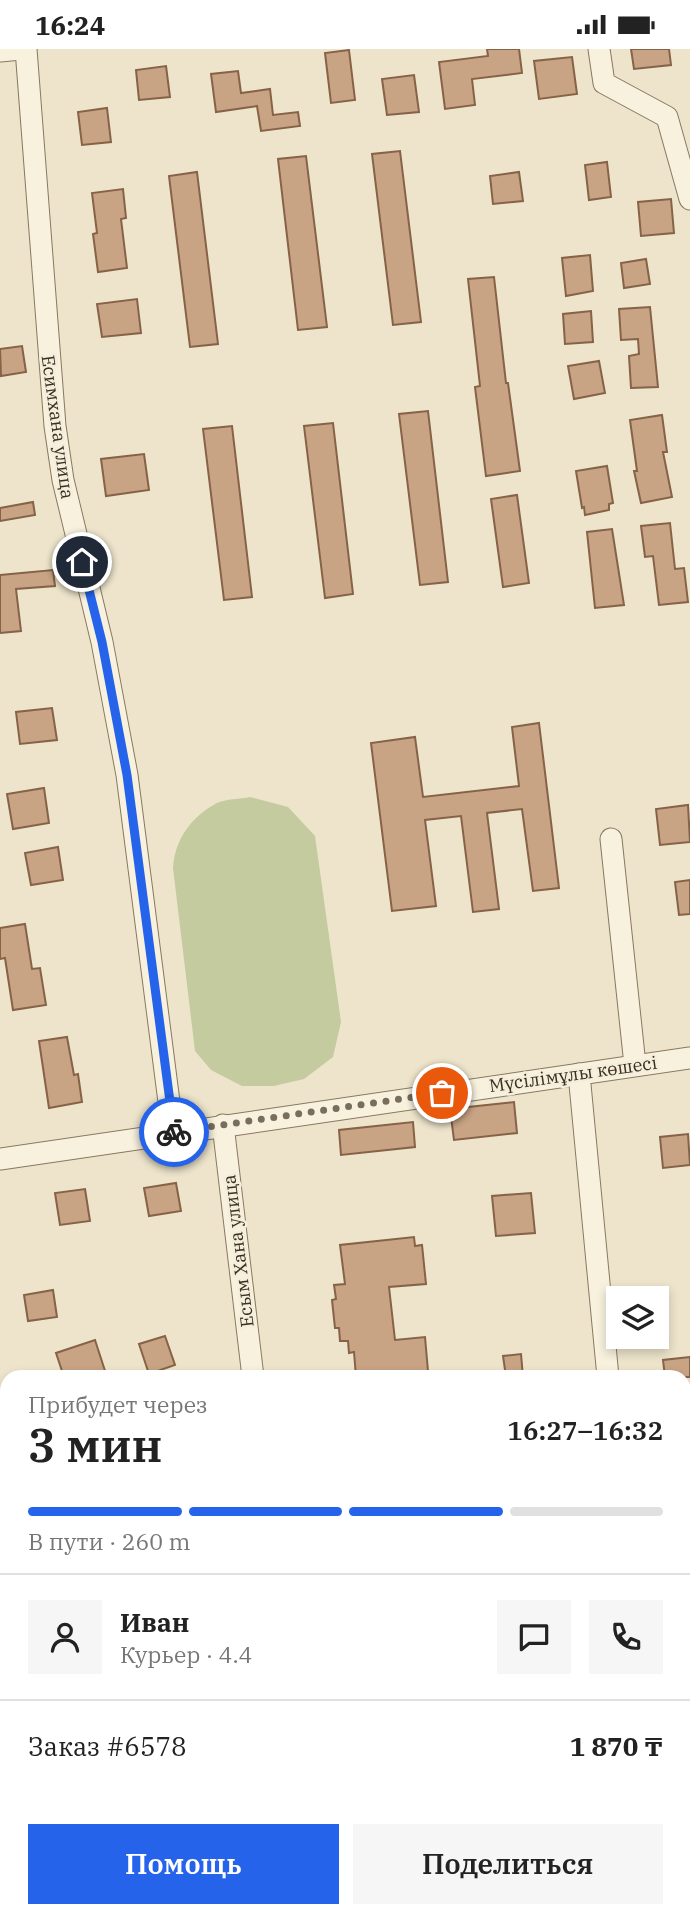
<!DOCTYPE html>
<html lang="ru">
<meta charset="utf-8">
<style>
:root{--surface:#fff;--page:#f6f6f6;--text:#222;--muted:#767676;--line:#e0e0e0;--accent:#2563eb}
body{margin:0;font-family:"IBM Plex Serif",serif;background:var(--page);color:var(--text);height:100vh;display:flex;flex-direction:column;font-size:26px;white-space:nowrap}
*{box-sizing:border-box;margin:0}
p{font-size:23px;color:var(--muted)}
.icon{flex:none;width:38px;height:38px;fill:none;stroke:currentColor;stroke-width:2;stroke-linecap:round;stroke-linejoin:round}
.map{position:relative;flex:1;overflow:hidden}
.panel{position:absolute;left:0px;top:1321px;width:691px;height:548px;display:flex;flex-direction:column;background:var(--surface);border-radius:21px 21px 0 0;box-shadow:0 4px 10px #0003}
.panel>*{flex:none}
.fabs{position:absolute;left:606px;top:1237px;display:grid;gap:14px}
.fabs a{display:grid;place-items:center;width:63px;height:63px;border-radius:0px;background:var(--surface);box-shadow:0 4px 10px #0003;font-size:35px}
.pin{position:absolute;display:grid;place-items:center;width:60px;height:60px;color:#fff;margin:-30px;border:4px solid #fff;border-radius:50%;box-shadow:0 2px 7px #0007}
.courier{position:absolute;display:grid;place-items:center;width:70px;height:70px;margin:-35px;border:5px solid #2563eb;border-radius:50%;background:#fff;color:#222;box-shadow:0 2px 9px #0007}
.overview em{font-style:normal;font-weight:600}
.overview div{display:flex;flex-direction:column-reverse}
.overview{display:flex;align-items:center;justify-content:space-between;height:119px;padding:0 28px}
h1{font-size:46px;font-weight:600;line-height:52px}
.bar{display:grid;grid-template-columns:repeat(4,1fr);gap:10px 7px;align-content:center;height:84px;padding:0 28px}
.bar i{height:9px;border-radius:5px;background:var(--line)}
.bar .current{background:var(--accent)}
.bar p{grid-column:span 4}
.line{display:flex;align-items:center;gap:18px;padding:0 28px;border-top:2px solid var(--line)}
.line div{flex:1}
.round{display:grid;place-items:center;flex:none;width:74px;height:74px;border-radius:0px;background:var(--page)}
.primary-button{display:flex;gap:14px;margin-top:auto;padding:14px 28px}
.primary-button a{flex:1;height:80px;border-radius:0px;background:var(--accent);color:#fff;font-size:28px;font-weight:600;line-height:80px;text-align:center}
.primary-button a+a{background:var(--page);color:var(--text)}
.status{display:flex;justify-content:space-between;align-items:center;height:49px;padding:0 35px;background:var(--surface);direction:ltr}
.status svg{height:19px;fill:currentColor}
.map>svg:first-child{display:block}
.green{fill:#c3cb9f}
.building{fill:#c8a384;stroke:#866347;stroke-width:2}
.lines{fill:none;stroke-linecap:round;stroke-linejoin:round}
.minor-casing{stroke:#897860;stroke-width:23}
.minor{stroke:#f7f1de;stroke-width:21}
.done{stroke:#796e5d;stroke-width:7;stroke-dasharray:0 12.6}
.route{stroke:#2563eb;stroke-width:9}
.labels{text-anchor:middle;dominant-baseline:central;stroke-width:5;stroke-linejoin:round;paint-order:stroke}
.street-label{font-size:18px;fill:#3a2f22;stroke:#f4eeda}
</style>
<div class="status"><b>16:24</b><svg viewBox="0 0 49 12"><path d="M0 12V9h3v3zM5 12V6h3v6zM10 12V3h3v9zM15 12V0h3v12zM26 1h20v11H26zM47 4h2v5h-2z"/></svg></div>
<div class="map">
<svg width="690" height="1868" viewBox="0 0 690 1868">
<rect width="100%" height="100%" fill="#ede4cb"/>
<!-- green -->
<path class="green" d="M 250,748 L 288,758 L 315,787 L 341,973 L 333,1008 L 304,1030 L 274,1037 L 242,1037 L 211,1021 L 195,1002 L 173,819 C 175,790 191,768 217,754 C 226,750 240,750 250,748 Z"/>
<!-- building -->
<g class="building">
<path d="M 487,0 L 519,0 L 522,24 L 472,30 L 475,56 L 445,60 L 439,13 L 488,7 Z"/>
<path d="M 631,0 L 669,0 L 671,16 L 634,20 Z"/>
<path d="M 349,1 L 355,51 L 331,54 L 325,4 Z"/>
<path d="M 572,8 L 577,45 L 539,50 L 534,12 Z"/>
<path d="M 166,17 L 170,48 L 139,51 L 136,21 Z"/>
<path d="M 238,22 L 241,44 L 270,40 L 273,66 L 298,63 L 300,77 L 261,82 L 257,57 L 216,63 L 211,25 Z"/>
<path d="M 414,26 L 419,63 L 387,66 L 382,30 Z"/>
<path d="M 107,59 L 111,93 L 82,96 L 78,63 Z"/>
<path d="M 400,102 L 421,273 L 393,276 L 372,105 Z"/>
<path d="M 306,107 L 327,278 L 298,281 L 278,110 Z"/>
<path d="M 607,113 L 611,148 L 589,151 L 585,116 Z"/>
<path d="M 197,123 L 218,295 L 190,298 L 169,127 Z"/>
<path d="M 519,123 L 523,152 L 493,155 L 490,127 Z"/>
<path d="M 123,140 L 126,169 L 121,170 L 127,219 L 98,223 L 93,185 L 97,184 L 92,144 Z"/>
<path d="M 671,150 L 674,184 L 641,187 L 638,153 Z"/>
<path d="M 590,206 L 593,242 L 566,247 L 562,209 Z"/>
<path d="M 646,210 L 650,235 L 624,239 L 621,214 Z"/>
<path d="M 494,228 L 506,334 L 508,334 L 520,422 L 486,427 L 475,338 L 480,337 L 468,230 Z"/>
<path d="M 137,250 L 141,284 L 102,288 L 97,255 Z"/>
<path d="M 650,258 L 658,338 L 631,339 L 629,307 L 639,305 L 638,290 L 621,291 L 619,260 Z"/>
<path d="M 591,262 L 593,293 L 565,295 L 563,265 Z"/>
<path d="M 22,297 L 26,323 L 1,327 L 0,300 Z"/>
<path d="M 599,312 L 605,344 L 574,350 L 568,317 Z"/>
<path d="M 428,362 L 448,533 L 420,536 L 399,365 Z"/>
<path d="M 662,366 L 667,403 L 663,403 L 672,448 L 641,454 L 634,422 L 637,422 L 630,371 Z"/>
<path d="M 333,374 L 353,545 L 325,549 L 304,377 Z"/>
<path d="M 232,377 L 252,548 L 224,551 L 203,380 Z"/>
<path d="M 144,405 L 149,441 L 106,447 L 101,410 Z"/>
<path d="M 607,417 L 613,454 L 609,455 L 609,461 L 585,466 L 584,458 L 582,459 L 576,422 Z"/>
<path d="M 517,446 L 529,534 L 503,538 L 491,450 Z"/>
<path d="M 33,453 L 35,466 L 0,472 L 0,459 Z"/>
<path d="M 670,474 L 675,520 L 684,519 L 688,553 L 659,556 L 653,507 L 645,508 L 641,477 Z"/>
<path d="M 612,480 L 624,556 L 595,559 L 587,483 Z"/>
<path d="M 53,521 L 55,537 L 16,540 L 21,582 L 0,584 L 0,526 Z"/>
<path d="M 52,659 L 57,691 L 20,695 L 16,663 Z"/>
<path d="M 539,674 L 559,839 L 533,842 L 522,760 L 487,764 L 499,860 L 473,863 L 461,767 L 425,771 L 436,857 L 392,862 L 371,694 L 415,688 L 423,748 L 519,737 L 512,678 Z"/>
<path d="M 44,739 L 49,774 L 13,780 L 7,745 Z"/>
<path d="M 688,756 L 690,793 L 660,796 L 656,760 Z"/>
<path d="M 58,798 L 63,831 L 31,836 L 25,804 Z"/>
<path d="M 690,831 L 690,865 L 679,866 L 675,833 Z"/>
<path d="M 25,875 L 32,920 L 40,919 L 46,956 L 13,961 L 5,909 L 0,910 L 0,879 Z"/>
<path d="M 67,988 L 74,1026 L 78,1025 L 82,1053 L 49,1059 L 39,992 Z"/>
<path d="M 514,1053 L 517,1084 L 454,1091 L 450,1060 Z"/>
<path d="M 413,1073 L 415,1098 L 341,1106 L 339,1081 Z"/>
<path d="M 688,1085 L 690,1116 L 663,1119 L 660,1088 Z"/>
<path d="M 176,1134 L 181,1162 L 149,1167 L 144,1139 Z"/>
<path d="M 85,1140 L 90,1172 L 60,1176 L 55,1144 Z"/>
<path d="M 531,1144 L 535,1184 L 496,1187 L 492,1147 Z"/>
<path d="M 414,1188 L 415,1197 L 422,1196 L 426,1235 L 389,1238 L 395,1291 L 425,1288 L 428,1322 L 356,1328 L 354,1303 L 349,1304 L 348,1292 L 340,1292 L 339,1279 L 335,1279 L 332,1251 L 336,1250 L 334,1236 L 345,1235 L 340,1196 Z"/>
<path d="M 53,1241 L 57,1268 L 28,1272 L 24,1246 Z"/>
<path d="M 165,1287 L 175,1316 L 149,1325 L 139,1295 Z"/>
<path d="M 95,1291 L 107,1328 L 64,1328 L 56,1304 Z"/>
<path d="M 521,1305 L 523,1328 L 506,1328 L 503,1307 Z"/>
<path d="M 690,1308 L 690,1328 L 665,1328 L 663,1311 Z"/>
</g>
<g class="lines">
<defs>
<g id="minor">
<path d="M 26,0 L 55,377 L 63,431 L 102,593 L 127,726 L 173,1084"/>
<path d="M 599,0 L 604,34 L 667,68 L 690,150"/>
<path d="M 0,2 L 21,0"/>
<path d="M 611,790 L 635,1016"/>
<path d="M 579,1025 L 608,1328"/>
<path d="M 223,1076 L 253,1328"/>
<path d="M 0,1110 L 690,1009"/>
<path d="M 0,1412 L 7,1409"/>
<path d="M 684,1450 L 690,1449"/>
<path d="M 0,1514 L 7,1547"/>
<path d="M 684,1685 L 690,1720"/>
<path d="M 0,1790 L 7,1788"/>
<path d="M 407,1862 L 408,1868"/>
</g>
</defs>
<!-- minor casing -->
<use href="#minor" class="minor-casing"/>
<!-- minor -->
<use href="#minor" class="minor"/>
</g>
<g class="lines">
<!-- done -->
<path class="done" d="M 174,1083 L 442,1044"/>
<!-- route -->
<path class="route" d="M 82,513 L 102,593 L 127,726 L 174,1083"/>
</g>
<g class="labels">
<!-- street labels -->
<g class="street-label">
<text transform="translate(58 378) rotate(82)">Есимхана улица</text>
<text transform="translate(573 1025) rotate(-8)">Мүсілімұлы көшесі</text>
<text transform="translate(238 1202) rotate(-97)">Есым Хана улица</text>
</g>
</g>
</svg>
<div class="fabs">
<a><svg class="icon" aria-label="layers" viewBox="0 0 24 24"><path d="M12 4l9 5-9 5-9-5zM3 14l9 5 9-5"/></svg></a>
</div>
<div class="pin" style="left:442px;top:1044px;background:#ea580c"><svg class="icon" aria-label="bag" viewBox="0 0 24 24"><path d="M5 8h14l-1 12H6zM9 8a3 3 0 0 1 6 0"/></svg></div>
<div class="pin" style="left:82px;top:513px;background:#1f2937"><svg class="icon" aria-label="home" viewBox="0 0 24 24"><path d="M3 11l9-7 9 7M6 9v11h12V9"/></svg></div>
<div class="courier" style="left:174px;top:1083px"><svg class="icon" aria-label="bike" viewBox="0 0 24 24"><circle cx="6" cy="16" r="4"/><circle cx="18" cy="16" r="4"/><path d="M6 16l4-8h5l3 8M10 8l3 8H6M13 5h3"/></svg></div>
<section class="panel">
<div class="overview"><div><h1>3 мин</h1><p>Прибудет через</p></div><em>16:27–16:32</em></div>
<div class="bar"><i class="current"></i><i class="current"></i><i class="current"></i><i></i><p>В пути · 260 m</p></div>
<div class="line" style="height:126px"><a class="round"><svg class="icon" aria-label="person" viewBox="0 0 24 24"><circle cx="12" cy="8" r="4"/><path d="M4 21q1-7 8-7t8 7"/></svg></a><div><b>Иван</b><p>Курьер · 4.4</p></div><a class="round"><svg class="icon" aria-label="chat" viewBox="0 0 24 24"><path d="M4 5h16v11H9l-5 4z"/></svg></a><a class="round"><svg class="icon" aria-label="phone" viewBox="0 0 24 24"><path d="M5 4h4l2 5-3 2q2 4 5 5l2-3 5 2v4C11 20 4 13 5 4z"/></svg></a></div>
<div class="line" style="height:91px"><div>Заказ #6578</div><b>1 870 ₸</b></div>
<div class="primary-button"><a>Помощь</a><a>Поделиться</a></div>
</section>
</div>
